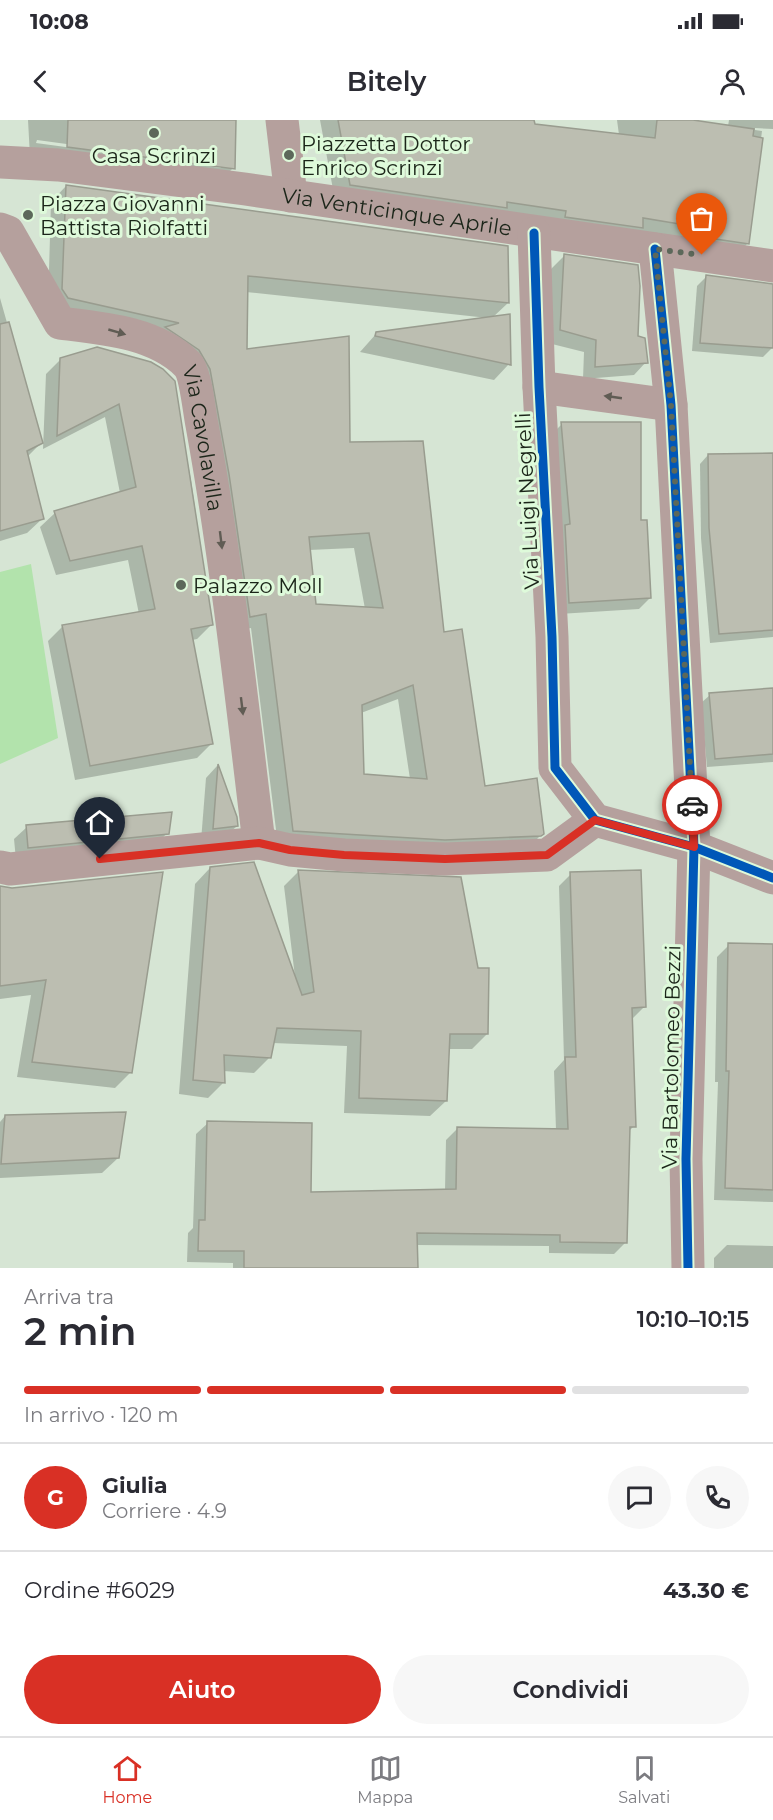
<!DOCTYPE html>
<html lang="it">
<meta charset="utf-8">
<style>
:root{--surface:#fff;--page:#f7f7f7;--text:#2b2b33;--muted:#7c7c81;--line:#e1e1e2;--accent:#d93025}
body{margin:0;font-family:Montserrat,sans-serif;background:var(--page);color:var(--text);height:100vh;display:flex;flex-direction:column;font-size:22px;white-space:nowrap}
*{box-sizing:border-box;margin:0}
p{font-size:20px;color:var(--muted)}
.icon{flex:none;width:33px;height:33px;fill:none;stroke:currentColor;stroke-width:2;stroke-linecap:round;stroke-linejoin:round}
.map{position:relative;height:1148px;overflow:hidden}
.sheet{display:flex;flex-direction:column;background:var(--surface);flex:1}
.sheet>*{flex:none}
.pin{position:absolute;display:grid;place-items:center;width:51px;height:51px;color:#fff;margin:-62px -26px;border-radius:50% 50% 50% 0;rotate:-45deg;box-shadow:0 0 6px #0007}
.pin .icon{rotate:45deg}
.courier{position:absolute;display:grid;place-items:center;width:60px;height:60px;margin:-30px;border:4px solid #d93025;border-radius:50%;background:#fff;color:#222;box-shadow:0 2px 8px #0007}
.overview em{font-style:normal;font-weight:600}
.overview div{display:flex;flex-direction:column-reverse}
.overview{display:flex;align-items:center;justify-content:space-between;height:102px;padding:0 24px}
h1{font-size:39px;font-weight:600;line-height:45px}
.bar{display:grid;grid-template-columns:repeat(4,1fr);gap:9px 6px;align-content:center;height:72px;padding:0 24px}
.bar i{height:8px;border-radius:4px;background:var(--line)}
.bar .current{background:var(--accent)}
.bar p{grid-column:span 4}
.line{display:flex;align-items:center;gap:15px;padding:0 24px;border-top:2px solid var(--line)}
.line div{flex:1}
.round{display:grid;place-items:center;flex:none;width:63px;height:63px;border-radius:32px;background:var(--page)}
.primary-button{display:flex;gap:12px;margin-top:auto;padding:12px 24px}
.primary-button a{flex:1;height:69px;border-radius:36px;background:var(--accent);color:#fff;font-size:24px;font-weight:600;line-height:69px;text-align:center}
.primary-button a+a{background:var(--page);color:var(--text)}
.status{display:flex;justify-content:space-between;align-items:center;height:42px;padding:0 30px;background:var(--surface);direction:ltr}
.status svg{height:16px;fill:currentColor}
header{display:flex;justify-content:space-between;align-items:center;height:78px;padding:0 24px;background:var(--surface);font-size:27px;font-weight:600}
.dock{display:flex;justify-content:space-around;align-items:center;height:84px;border-top:2px solid var(--line);background:var(--surface);font-size:16px;color:var(--muted)}
.dock a{display:grid;justify-items:center;gap:3px}
.dock .current{color:var(--accent)}
.map>svg:first-child{display:block}
.green{fill:#b2e3ac}
.shadow{fill:#0003;fill-rule:evenodd}
.building{fill:#bcbeb1;stroke:#999c8f;stroke-width:1.5;fill-rule:evenodd}
.lines{fill:none;stroke-linecap:round;stroke-linejoin:round}
.minor{stroke:#b5a09d;stroke-width:33}
.cycleway-casing{stroke:#defada;stroke-width:13}
.cycleway{stroke:#0057b8;stroke-width:9}
.oneway{fill:#605c54}
.done{stroke:#5c685a;stroke-width:6;stroke-dasharray:0 10.8}
.route{stroke:#d93025;stroke-width:8}
.poi-dot{fill:#5c685a;stroke:#defada;stroke-width:2}
.labels{text-anchor:middle;dominant-baseline:central;stroke-width:6;stroke-linejoin:round;paint-order:stroke}
.poi-label{font-size:21px;fill:#1b2519;stroke:#defada;text-anchor:start}
.street-label{font-size:21px;fill:#1b2519;stroke:#defada}
</style>
<div class="status"><b>10:08</b><svg viewBox="0 0 49 12"><path d="M0 12V9h3v3zM5 12V6h3v6zM10 12V3h3v9zM15 12V0h3v12zM26 1h20v11H26zM47 4h2v5h-2z"/></svg></div>
<header><svg class="icon" aria-label="back" viewBox="0 0 24 24"><path d="M15 5l-7 7 7 7"/></svg>Bitely<svg class="icon" aria-label="person" viewBox="0 0 24 24"><circle cx="12" cy="8" r="4"/><path d="M4 21q1-7 8-7t8 7"/></svg></header>
<div class="map">
<svg width="773" height="1148" viewBox="0 0 773 1148">
<rect width="100%" height="100%" fill="#d6e5d4"/>
<!-- green -->
<path class="green" d="M 31,444 L 58,618 L 0,644 L 0,452 Z"/>
<!-- shadow -->
<g class="shadow">
<path d="M 28,0 L 234,0 L 233,48 L 218,63 L 30,37 ZM 37,20 L 221,45 L 221,48 L 36,23 Z"/>
<path d="M 320,0 L 533,0 L 533,6 L 619,15 L 617,0 L 683,0 L 728,6 L 729,0 L 773,0 L 773,9 L 755,8 L 755,10 L 762,11 L 748,123 L 733,138 L 335,80 Z"/>
<path d="M 66,66 L 508,183 L 492,198 L 509,244 L 494,260 L 360,232 L 376,214 L 488,198 L 246,172 L 246,231 L 349,323 L 442,513 L 484,667 L 543,713 L 527,729 L 278,726 L 251,508 L 235,511 L 193,257 L 48,185 L 51,82 ZM 354,428 L 365,489 L 315,485 L 309,430 ZM 398,579 L 410,659 L 362,656 L 361,593 Z"/>
<path d="M 564,136 L 636,217 L 646,242 L 634,255 L 583,259 L 584,232 L 548,223 L 551,149 Z"/>
<path d="M 706,157 L 773,165 L 772,228 L 763,237 L 692,231 L 697,166 Z"/>
<path d="M 0,178 L 41,323 L 27,337 L 42,399 L 27,413 L 0,421 Z"/>
<path d="M 61,239 L 172,258 L 191,360 L 212,504 L 197,519 L 192,520 L 211,624 L 197,638 L 75,660 L 48,521 L 63,506 L 139,494 L 128,440 L 56,455 L 40,407 L 55,393 L 120,373 L 105,297 L 43,329 L 46,254 Z"/>
<path d="M 562,304 L 650,478 L 639,489 L 559,494 L 551,315 Z"/>
<path d="M 773,334 L 773,517 L 710,523 L 701,418 L 700,344 L 708,335 Z"/>
<path d="M 773,569 L 773,642 L 707,647 L 701,583 L 710,575 Z"/>
<path d="M 217,646 L 237,706 L 224,718 L 201,721 L 206,658 Z"/>
<path d="M 27,707 L 167,713 L 155,726 L 16,740 L 14,719 Z"/>
<path d="M 210,748 L 295,857 L 284,766 L 299,751 L 487,914 L 472,929 L 448,929 L 446,981 L 430,996 L 344,993 L 347,926 L 273,923 L 269,938 L 254,953 L 223,951 L 223,963 L 208,978 L 179,974 L 195,764 Z"/>
<path d="M 571,754 L 644,887 L 632,899 L 634,1006 L 628,1012 L 626,1122 L 614,1134 L 549,1133 L 549,1126 L 416,1125 L 416,1148 L 233,1148 L 233,1143 L 187,1142 L 188,1113 L 193,1108 L 196,1014 L 208,1003 L 309,1073 L 445,1070 L 446,1020 L 458,1008 L 556,1010 L 554,951 L 564,940 L 559,766 Z"/>
<path d="M 0,766 L 131,952 L 115,968 L 17,957 L 31,875 L 0,879 Z"/>
<path d="M 729,825 L 773,825 L 773,1082 L 714,1080 L 718,962 L 715,962 L 717,837 Z"/>
<path d="M 5,996 L 118,1038 L 102,1053 L 0,1058 L 0,1002 Z"/>
<path d="M 727,1125 L 773,1126 L 773,1148 L 714,1148 L 714,1138 Z"/>
</g>
<!-- building -->
<g class="building">
<path d="M 68,0 L 236,0 L 235,49 L 67,27 Z"/>
<path d="M 338,0 L 534,0 L 535,4 L 655,18 L 657,0 L 693,0 L 754,9 L 753,16 L 763,18 L 749,124 L 709,118 L 710,109 L 643,98 L 643,108 L 565,97 L 566,91 L 507,82 L 507,88 L 350,65 Z"/>
<path d="M 66,65 L 508,126 L 509,183 L 248,156 L 247,229 L 349,216 L 350,322 L 423,321 L 444,512 L 462,509 L 485,666 L 537,658 L 544,714 L 541,716 L 445,720 L 293,711 L 266,494 L 250,497 L 229,354 L 210,249 L 199,230 L 165,207 L 179,203 L 68,178 L 62,169 ZM 369,413 L 383,488 L 316,484 L 309,417 ZM 413,565 L 427,659 L 364,654 L 362,585 Z"/>
<path d="M 564,134 L 638,145 L 640,166 L 638,216 L 645,218 L 648,243 L 595,247 L 596,220 L 560,210 Z"/>
<path d="M 706,155 L 773,164 L 773,228 L 700,223 Z"/>
<path d="M 510,194 L 511,245 L 375,216 L 376,212 Z"/>
<path d="M 9,202 L 43,323 L 27,331 L 44,399 L 0,411 L 0,204 Z"/>
<path d="M 97,227 L 151,242 L 163,249 L 175,261 L 213,505 L 191,509 L 213,624 L 90,646 L 62,505 L 155,489 L 142,426 L 70,441 L 54,391 L 136,367 L 119,284 L 57,316 L 60,238 Z"/>
<path d="M 561,302 L 641,302 L 641,400 L 647,400 L 651,478 L 569,483 L 565,405 L 570,404 Z"/>
<path d="M 773,333 L 773,510 L 719,514 L 709,408 L 708,334 Z"/>
<path d="M 773,568 L 773,634 L 715,639 L 709,573 Z"/>
<path d="M 218,644 L 237,697 L 238,706 L 213,709 Z"/>
<path d="M 172,692 L 169,714 L 28,728 L 26,705 Z"/>
<path d="M 254,742 L 302,875 L 314,872 L 298,750 L 461,757 L 478,848 L 489,848 L 488,914 L 450,914 L 447,981 L 359,978 L 361,911 L 277,908 L 271,938 L 224,935 L 225,963 L 193,960 L 210,747 Z"/>
<path d="M 641,750 L 646,887 L 632,888 L 636,1007 L 630,1007 L 627,1123 L 560,1122 L 560,1115 L 417,1113 L 418,1148 L 244,1148 L 244,1131 L 198,1131 L 199,1100 L 205,1100 L 207,1001 L 312,1003 L 311,1072 L 456,1069 L 457,1007 L 568,1009 L 565,937 L 576,937 L 570,752 Z"/>
<path d="M 163,752 L 132,953 L 32,942 L 46,860 L 0,866 L 0,766 L 12,768 Z"/>
<path d="M 728,823 L 773,824 L 773,1070 L 725,1068 L 729,951 L 726,951 Z"/>
<path d="M 126,992 L 119,1038 L 1,1044 L 5,995 Z"/>
</g>
<g class="lines">
<!-- minor -->
<g class="minor">
<path d="M 282,0 L 291,76"/>
<path id="s1" d="M 0,42 L 58,45 L 245,69 L 773,146"/>
<path id="s2" d="M 0,109 L 8,112 L 60,203 C 102,208 155,212 187,244 C 196,253 199,291 202,305 C 227,443 242,583 259,723"/>
<path d="M 534,113 L 539,267 L 552,517 L 555,648 L 595,700 L 694,727 L 773,758"/>
<path d="M 655,129 L 671,285 L 694,727 L 686,1039 L 688,1148"/>
<path d="M 539,267 L 671,285"/>
<path d="M 0,747 L 10,749 L 259,723 L 290,730 L 344,735 L 445,739 L 547,735 L 595,700"/>
</g>
<defs>
<g id="cycleway">
<path d="M 534,113 L 539,267 L 552,517 L 555,648 L 595,700 L 694,727 L 773,758"/>
<path d="M 655,129 L 671,285 L 694,727 L 686,1039 L 688,1148"/>
</g>
</defs>
<!-- cycleway casing -->
<use href="#cycleway" class="cycleway-casing"/>
<!-- cycleway -->
<use href="#cycleway" class="cycleway"/>
</g>
<!-- one-way arrows -->
<defs><path id="oneway-solid" d="M-6-.8H1V-3.2L6.5 0L1 3.2V.8H-6Z" transform="scale(1.5)"/></defs>
<g class="oneway">
<use href="#oneway-solid" transform="translate(117 212) rotate(16)"/>
<use href="#oneway-solid" transform="translate(613 277) rotate(-172)"/>
<use href="#oneway-solid" transform="translate(221 420) rotate(83)"/>
<use href="#oneway-solid" transform="translate(242 586) rotate(83)"/>
</g>
<g class="lines">
<!-- done -->
<path class="done" d="M 692,685 L 671,285 L 655,129 L 702,135"/>
<!-- route -->
<path class="route" d="M 100,739 L 259,723 L 290,730 L 344,735 L 445,739 L 547,735 L 595,700 L 694,727 L 692,685"/>
</g>
<!-- markers -->
<g class="poi-dot">
<circle cx="154" cy="13" r="6"/>
<circle cx="289" cy="35" r="6"/>
<circle cx="28" cy="95" r="6"/>
<circle cx="181" cy="465" r="6"/>
</g>
<g class="labels">
<!-- poi labels -->
<g class="poi-label">
<text x="301" y="23">Piazzetta Dottor<tspan x="301" dy="24">Enrico Scrinzi</tspan></text>
<text x="154" y="35" text-anchor="middle">Casa Scrinzi</text>
<text x="40" y="83">Piazza Giovanni<tspan x="40" dy="24">Battista Riolfatti</tspan></text>
<text x="193" y="465">Palazzo Moll</text>
</g>
<!-- street labels -->
<g class="street-label">
<text stroke="none"><textPath href="#s1" startOffset="400">Via Venticinque Aprile</textPath></text>
<text stroke="none"><textPath href="#s2" startOffset="326">Via Cavolavilla</textPath></text>
<text transform="translate(527 381) rotate(-93)">Via Luigi Negrelli</text>
<text transform="translate(671 937) rotate(-89)">Via Bartolomeo Bezzi</text>
</g>
</g>
</svg>
<div class="pin" style="left:702px;top:135px;background:#ea580c"><svg class="icon" aria-label="bag" viewBox="0 0 24 24"><path d="M5 8h14l-1 12H6zM9 8a3 3 0 0 1 6 0"/></svg></div>
<div class="pin" style="left:100px;top:739px;background:#1f2937"><svg class="icon" aria-label="home" viewBox="0 0 24 24"><path d="M3 11l9-7 9 7M6 9v11h12V9"/></svg></div>
<div class="courier" style="left:692px;top:685px"><svg class="icon" aria-label="car" viewBox="0 0 24 24"><path d="M5 17H2v-5l4-1 3-4h7l3 4 3 1v5h-3M9 17h6M6 11h13"/><circle cx="7" cy="17" r="2"/><circle cx="17" cy="17" r="2"/></svg></div>
</div>
<section class="sheet">
<div class="overview"><div><h1>2 min</h1><p>Arriva tra</p></div><em>10:10–10:15</em></div>
<div class="bar"><i class="current"></i><i class="current"></i><i class="current"></i><i></i><p>In arrivo · 120 m</p></div>
<div class="line" style="height:108px"><b class="round" style="background:var(--accent);color:#fff">G</b><div><b>Giulia</b><p>Corriere · 4.9</p></div><a class="round"><svg class="icon" aria-label="chat" viewBox="0 0 24 24"><path d="M4 5h16v11H9l-5 4z"/></svg></a><a class="round"><svg class="icon" aria-label="phone" viewBox="0 0 24 24"><path d="M5 4h4l2 5-3 2q2 4 5 5l2-3 5 2v4C11 20 4 13 5 4z"/></svg></a></div>
<div class="line" style="height:78px"><div>Ordine #6029</div><b>43.30 €</b></div>
<div class="primary-button"><a>Aiuto</a><a>Condividi</a></div>
</section>
<nav class="dock">
<a class="current"><svg class="icon" aria-label="home" viewBox="0 0 24 24"><path d="M3 11l9-7 9 7M6 9v11h12V9"/></svg>Home</a>
<a><svg class="icon" aria-label="map" viewBox="0 0 24 24"><path d="M3 6l6-2 6 2 6-2v14l-6 2-6-2-6 2zM9 4v14M15 6v14"/></svg>Mappa</a>
<a><svg class="icon" aria-label="saved" viewBox="0 0 24 24"><path d="M7 4h10v16l-5-4-5 4z"/></svg>Salvati</a>
</nav>
